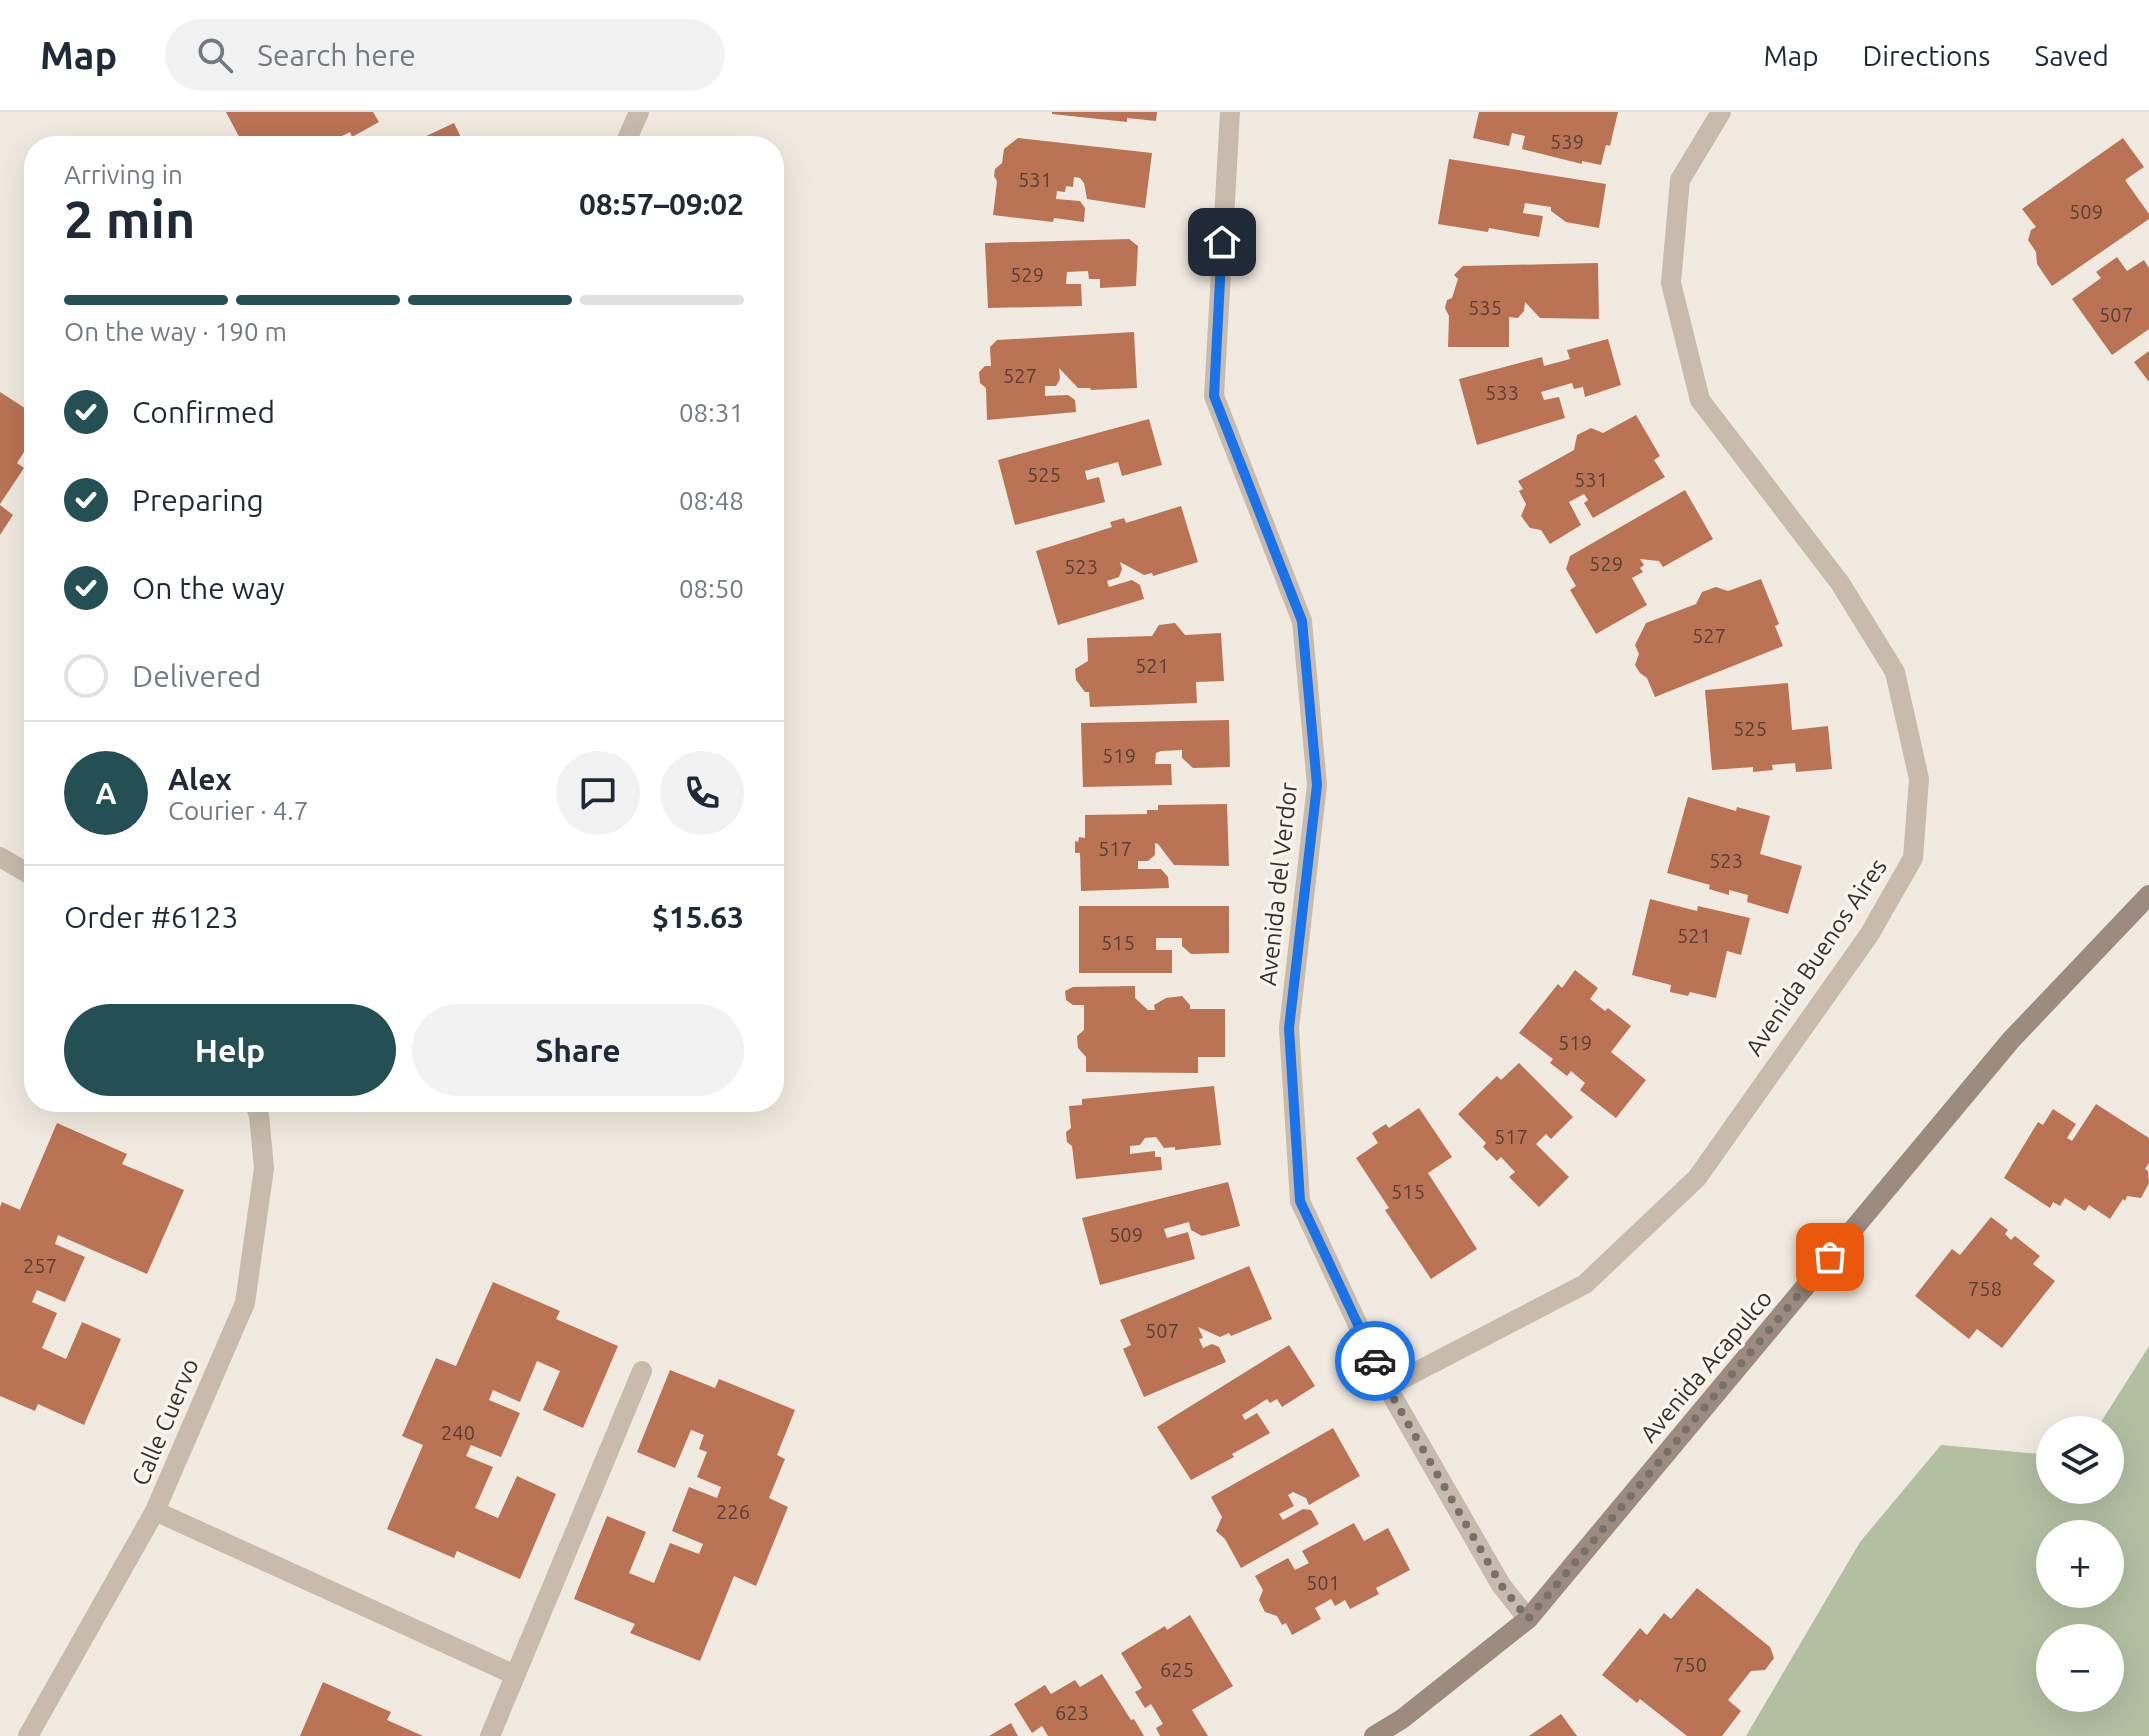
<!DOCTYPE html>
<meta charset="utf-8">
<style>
:root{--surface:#fff;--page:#f2f2f3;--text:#1f2937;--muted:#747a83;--line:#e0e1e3;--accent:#244f55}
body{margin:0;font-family:Ubuntu,sans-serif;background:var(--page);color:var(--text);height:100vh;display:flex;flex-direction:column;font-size:30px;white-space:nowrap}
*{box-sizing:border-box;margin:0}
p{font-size:26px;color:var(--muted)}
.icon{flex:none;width:44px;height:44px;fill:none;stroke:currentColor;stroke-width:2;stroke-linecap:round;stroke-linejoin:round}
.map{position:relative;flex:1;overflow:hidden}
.side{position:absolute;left:24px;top:24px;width:760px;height:976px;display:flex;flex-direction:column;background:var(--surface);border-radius:32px;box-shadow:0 8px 32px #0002}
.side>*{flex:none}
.fabs{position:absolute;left:2036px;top:1304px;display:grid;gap:16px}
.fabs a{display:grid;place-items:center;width:88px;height:88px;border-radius:50%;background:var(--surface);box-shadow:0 8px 32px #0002;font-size:40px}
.pin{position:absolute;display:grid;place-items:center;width:68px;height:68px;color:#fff;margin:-34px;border-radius:16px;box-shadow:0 4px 12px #0006}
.courier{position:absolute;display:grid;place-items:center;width:80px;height:80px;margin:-40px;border:6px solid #1a73e8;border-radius:50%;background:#fff;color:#222;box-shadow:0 2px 10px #0007}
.headline em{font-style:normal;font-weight:700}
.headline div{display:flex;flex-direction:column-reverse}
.headline{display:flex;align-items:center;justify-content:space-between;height:136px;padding:0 40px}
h1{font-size:52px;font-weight:700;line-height:60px}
.bar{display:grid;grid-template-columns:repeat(4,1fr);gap:12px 8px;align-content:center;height:96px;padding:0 40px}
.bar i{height:10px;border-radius:6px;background:var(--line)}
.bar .on{background:var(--accent)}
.bar p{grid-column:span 4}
.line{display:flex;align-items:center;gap:20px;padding:0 40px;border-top:2px solid var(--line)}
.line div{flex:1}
.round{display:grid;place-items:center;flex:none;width:84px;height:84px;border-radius:42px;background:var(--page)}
ol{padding:0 40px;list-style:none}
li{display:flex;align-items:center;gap:24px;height:88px}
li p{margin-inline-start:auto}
li .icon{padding:8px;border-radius:50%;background:var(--accent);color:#fff;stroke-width:4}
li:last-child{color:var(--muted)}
li i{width:44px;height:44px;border:4px solid var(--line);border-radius:50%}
.cta{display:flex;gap:16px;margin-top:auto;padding:16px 40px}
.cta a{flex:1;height:92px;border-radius:48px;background:var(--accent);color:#fff;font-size:32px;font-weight:700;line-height:92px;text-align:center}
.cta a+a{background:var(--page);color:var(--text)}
header{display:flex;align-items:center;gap:48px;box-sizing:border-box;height:112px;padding:0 40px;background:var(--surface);border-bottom:2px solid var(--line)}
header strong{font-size:38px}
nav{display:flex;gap:44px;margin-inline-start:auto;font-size:28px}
.search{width:560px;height:72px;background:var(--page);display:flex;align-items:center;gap:20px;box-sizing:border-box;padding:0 28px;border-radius:44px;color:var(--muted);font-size:30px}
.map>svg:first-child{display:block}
.green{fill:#b3bfa1;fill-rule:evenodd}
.building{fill:#ba7355}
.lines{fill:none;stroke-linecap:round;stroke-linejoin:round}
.lane{stroke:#c8bbad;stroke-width:20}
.street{stroke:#c8bbad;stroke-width:20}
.secondary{stroke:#9c8b7e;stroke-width:20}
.done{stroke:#78706a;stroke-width:8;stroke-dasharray:0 14.4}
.route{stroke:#1a73e8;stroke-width:10}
.labels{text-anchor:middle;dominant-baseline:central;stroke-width:7;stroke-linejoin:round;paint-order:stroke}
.number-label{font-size:20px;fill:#584036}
.street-label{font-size:24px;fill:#372f2b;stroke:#f9f4ec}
</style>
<header>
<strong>Map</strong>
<div class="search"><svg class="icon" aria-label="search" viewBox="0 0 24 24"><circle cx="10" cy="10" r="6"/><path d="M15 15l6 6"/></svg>Search here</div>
<nav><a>Map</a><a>Directions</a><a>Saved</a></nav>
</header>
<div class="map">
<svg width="2149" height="1624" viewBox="0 0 2149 1624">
<rect width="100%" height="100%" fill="#f1eae0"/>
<!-- green -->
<path class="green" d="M 2149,1234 L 2149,1624 L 1746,1624 L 1860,1430 L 1941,1333 L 2050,1343 L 2050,1378 L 2110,1378 L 2110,1318 L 2096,1318 ZM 2050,1422 L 2110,1422 L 2110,1482 L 2050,1482 ZM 2050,1526 L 2110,1526 L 2110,1586 L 2050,1586 Z"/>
<!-- building -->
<g class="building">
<path d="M 226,0 L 373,0 L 379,10 L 352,25 L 350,20 L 322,34 L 244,34 Z"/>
<path d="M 1052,0 L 1157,0 L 1156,9 L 1127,6 L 1127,10 L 1052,2 Z"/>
<path d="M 1479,0 L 1618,0 L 1610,34 L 1606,33 L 1601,53 L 1582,49 L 1582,52 L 1522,37 L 1525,24 L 1512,21 L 1509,34 L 1473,26 Z"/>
<path d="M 454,11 L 465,34 L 405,34 Z"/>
<path d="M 1018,26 L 1152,41 L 1145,96 L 1087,87 L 1084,71 L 1080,66 L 1074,65 L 1073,75 L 1066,74 L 1065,80 L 1057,79 L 1056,87 L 1080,89 L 1085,96 L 1084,110 L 1054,106 L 1053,110 L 993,103 L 997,69 L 994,64 L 995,57 L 1002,51 L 1004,37 Z"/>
<path d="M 2123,26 L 2144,55 L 2125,68 L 2149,102 L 2149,107 L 2052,174 L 2037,152 L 2036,140 L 2028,128 L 2031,118 L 2036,115 L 2022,97 Z"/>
<path d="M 1449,47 L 1606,72 L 1599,116 L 1566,110 L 1551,99 L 1551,95 L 1525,91 L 1523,101 L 1543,104 L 1539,125 L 1489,116 L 1488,120 L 1438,112 Z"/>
<path d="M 1129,127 L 1138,134 L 1136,174 L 1100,176 L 1100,167 L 1089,167 L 1088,159 L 1067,160 L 1066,172 L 1081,172 L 1082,194 L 988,196 L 985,131 Z"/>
<path d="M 2117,145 L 2127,159 L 2144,148 L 2149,156 L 2149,217 L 2112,243 L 2072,187 L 2101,166 L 2096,160 Z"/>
<path d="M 1598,151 L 1599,207 L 1540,206 L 1525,190 L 1524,199 L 1518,206 L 1509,205 L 1509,235 L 1448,235 L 1449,204 L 1445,196 L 1447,188 L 1452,186 L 1458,167 L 1454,163 L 1463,154 Z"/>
<path d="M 1134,220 L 1137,276 L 1091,278 L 1090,276 L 1078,276 L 1059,256 L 1060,267 L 1056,274 L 1045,274 L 1045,284 L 1068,283 L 1075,288 L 1076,300 L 987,308 L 986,276 L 980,271 L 979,260 L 985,254 L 991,254 L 990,235 L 997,228 Z"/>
<path d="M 1608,227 L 1621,273 L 1585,285 L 1583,275 L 1574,277 L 1572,271 L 1541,280 L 1544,288 L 1559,285 L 1565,306 L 1477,333 L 1459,267 L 1542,245 L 1544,254 L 1570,247 L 1567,238 Z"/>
<path d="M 2149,239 L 2149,270 L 2134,250 Z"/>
<path d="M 0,280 L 34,302 L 34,324 L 17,351 L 24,356 L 0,392 Z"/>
<path d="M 1636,303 L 1660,344 L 1654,348 L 1665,365 L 1593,406 L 1584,391 L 1588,388 L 1584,382 L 1569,390 L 1581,413 L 1550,432 L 1541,418 L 1530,416 L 1521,404 L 1526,392 L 1519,379 L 1523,377 L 1518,369 L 1574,338 L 1577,323 L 1591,316 L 1603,321 Z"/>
<path d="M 1149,307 L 1162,353 L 1122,364 L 1118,350 L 1085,359 L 1087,368 L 1099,365 L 1105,390 L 1015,413 L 998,348 Z"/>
<path d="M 1685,378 L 1713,427 L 1663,455 L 1659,449 L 1640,447 L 1644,453 L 1640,456 L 1643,460 L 1632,466 L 1647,493 L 1596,522 L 1570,478 L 1576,474 L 1566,457 L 1570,444 Z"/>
<path d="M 0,393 L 13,403 L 0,423 Z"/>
<path d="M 1181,394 L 1198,450 L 1153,464 L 1152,461 L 1144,463 L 1120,450 L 1122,457 L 1119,465 L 1107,469 L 1109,475 L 1132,468 L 1140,473 L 1144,487 L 1058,513 L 1036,439 L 1112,415 L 1110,410 L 1124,406 L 1126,411 Z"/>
<path d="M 1761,467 L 1779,512 L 1775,514 L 1783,534 L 1655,585 L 1647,566 L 1640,561 L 1635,553 L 1639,542 L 1635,533 L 1646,511 L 1696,492 L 1702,480 L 1716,475 L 1728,479 Z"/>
<path d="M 1175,511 L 1185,523 L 1221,521 L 1224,569 L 1196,570 L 1197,591 L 1090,595 L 1089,580 L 1085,580 L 1076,568 L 1075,557 L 1088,549 L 1087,526 L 1152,524 L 1159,513 Z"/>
<path d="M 1788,571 L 1792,618 L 1828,614 L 1832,657 L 1796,660 L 1795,651 L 1772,653 L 1773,658 L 1753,660 L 1753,655 L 1712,658 L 1705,578 Z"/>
<path d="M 1229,608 L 1230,655 L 1193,656 L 1182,646 L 1182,638 L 1161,639 L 1156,641 L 1155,652 L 1171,652 L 1172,673 L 1083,675 L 1081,611 Z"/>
<path d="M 1688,685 L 1736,699 L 1737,695 L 1770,704 L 1760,742 L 1802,754 L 1788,802 L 1747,790 L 1748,783 L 1729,778 L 1729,783 L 1709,777 L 1710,773 L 1667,761 Z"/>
<path d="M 1227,692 L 1229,754 L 1174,753 L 1158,732 L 1155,731 L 1155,743 L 1148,749 L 1138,749 L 1138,757 L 1161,757 L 1168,765 L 1169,776 L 1081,779 L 1080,741 L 1075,741 L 1075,729 L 1078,730 L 1079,725 L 1085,726 L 1085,703 L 1147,702 L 1147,698 L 1158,698 L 1158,693 Z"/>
<path d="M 1650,787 L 1697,799 L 1698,794 L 1750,806 L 1741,843 L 1727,839 L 1716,886 L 1690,880 L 1688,884 L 1670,880 L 1671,873 L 1632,863 Z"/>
<path d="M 1079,794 L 1229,794 L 1229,841 L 1191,842 L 1182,834 L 1182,826 L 1156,826 L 1156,838 L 1172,838 L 1172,861 L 1079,861 Z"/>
<path d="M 1575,858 L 1598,876 L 1590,887 L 1605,899 L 1608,896 L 1631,914 L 1611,940 L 1646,968 L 1616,1006 L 1580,978 L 1585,971 L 1571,959 L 1567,964 L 1550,951 L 1553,947 L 1519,921 L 1558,872 L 1562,876 Z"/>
<path d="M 1135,874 L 1135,886 L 1148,898 L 1155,898 L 1154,893 L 1166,886 L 1182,884 L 1190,893 L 1190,897 L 1225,897 L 1225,945 L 1198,945 L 1198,961 L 1086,960 L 1086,945 L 1078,936 L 1077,924 L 1084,918 L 1084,893 L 1073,893 L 1066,888 L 1065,879 L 1073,875 Z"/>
<path d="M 1519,951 L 1573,1005 L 1551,1027 L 1546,1022 L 1536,1032 L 1569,1065 L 1539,1095 L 1509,1065 L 1515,1060 L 1501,1045 L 1497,1049 L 1483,1035 L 1486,1031 L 1458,1002 L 1497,964 L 1501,968 Z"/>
<path d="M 1214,974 L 1221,1033 L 1175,1038 L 1175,1035 L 1164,1036 L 1156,1025 L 1145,1026 L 1140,1033 L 1130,1034 L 1130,1042 L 1155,1039 L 1155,1045 L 1161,1045 L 1162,1058 L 1076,1067 L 1072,1034 L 1067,1030 L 1066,1020 L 1071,1016 L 1069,994 L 1082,993 L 1082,987 Z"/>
<path d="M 2096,992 L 2149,1026 L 2149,1051 L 2145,1057 L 2148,1059 L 2149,1071 L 2141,1086 L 2127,1084 L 2125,1089 L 2123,1087 L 2110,1107 L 2089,1093 L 2085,1099 L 2065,1086 L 2060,1094 L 2053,1090 L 2050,1096 L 2004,1066 L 2038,1010 L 2043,1013 L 2053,997 L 2076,1012 L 2067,1026 L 2072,1029 Z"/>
<path d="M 1419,996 L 1452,1045 L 1428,1061 L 1477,1137 L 1431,1167 L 1385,1098 L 1389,1096 L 1356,1046 L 1378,1031 L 1372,1021 L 1386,1012 L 1389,1016 Z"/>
<path d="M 57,1011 L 127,1042 L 122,1052 L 184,1078 L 147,1162 L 58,1123 L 55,1132 L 85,1145 L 65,1190 L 37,1178 L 32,1190 L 57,1201 L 42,1236 L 66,1247 L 82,1210 L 121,1227 L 84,1313 L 38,1292 L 35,1299 L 0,1284 L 0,1095 L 2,1090 L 20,1098 Z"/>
<path d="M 1228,1070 L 1240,1114 L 1202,1124 L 1191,1118 L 1189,1110 L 1164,1117 L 1167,1126 L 1188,1120 L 1195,1147 L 1100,1173 L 1082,1106 Z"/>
<path d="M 1991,1105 L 2008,1118 L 2005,1122 L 2011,1128 L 2015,1124 L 2040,1144 L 2033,1152 L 2055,1169 L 2002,1236 L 1977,1217 L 1969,1227 L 1915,1184 L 1952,1137 L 1960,1143 Z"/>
<path d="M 1249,1154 L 1272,1207 L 1231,1224 L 1229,1221 L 1220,1225 L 1198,1215 L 1203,1226 L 1199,1227 L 1203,1236 L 1212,1232 L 1219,1235 L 1226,1250 L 1144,1285 L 1123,1237 L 1131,1233 L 1120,1208 Z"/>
<path d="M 493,1170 L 560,1199 L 556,1207 L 618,1234 L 583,1316 L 543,1298 L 560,1259 L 537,1249 L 520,1290 L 493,1278 L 489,1288 L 520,1301 L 501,1345 L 471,1333 L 466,1344 L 493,1355 L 475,1396 L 498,1406 L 517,1364 L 556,1382 L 520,1467 L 457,1439 L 454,1446 L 387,1417 L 423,1333 L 402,1324 L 436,1246 L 456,1254 Z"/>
<path d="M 1289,1233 L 1315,1274 L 1282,1295 L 1277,1287 L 1270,1291 L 1267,1287 L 1242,1303 L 1245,1308 L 1257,1301 L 1270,1321 L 1232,1342 L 1234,1345 L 1191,1368 L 1157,1315 Z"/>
<path d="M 670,1258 L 715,1276 L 719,1267 L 795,1298 L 777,1343 L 785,1347 L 769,1386 L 788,1395 L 756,1474 L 734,1464 L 700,1549 L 630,1521 L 635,1512 L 574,1487 L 607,1404 L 646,1420 L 629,1461 L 654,1471 L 670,1431 L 699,1442 L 703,1432 L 672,1419 L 689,1375 L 717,1386 L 721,1375 L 697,1365 L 707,1340 L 699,1337 L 704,1323 L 691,1318 L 675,1356 L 637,1340 Z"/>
<path d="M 1333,1316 L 1360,1364 L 1309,1393 L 1306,1386 L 1293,1380 L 1288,1383 L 1294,1394 L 1279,1402 L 1283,1408 L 1303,1397 L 1311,1398 L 1319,1412 L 1241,1456 L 1225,1427 L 1216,1419 L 1222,1405 L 1211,1385 Z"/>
<path d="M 1354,1411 L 1364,1429 L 1388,1416 L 1410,1458 L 1376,1476 L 1379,1482 L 1350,1497 L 1345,1488 L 1335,1494 L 1331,1487 L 1315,1496 L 1321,1507 L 1292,1523 L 1286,1511 L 1282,1513 L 1277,1504 L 1265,1500 L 1259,1488 L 1263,1478 L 1255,1464 L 1288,1446 L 1295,1458 L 1309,1451 L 1302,1439 Z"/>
<path d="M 1697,1476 L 1770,1535 L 1774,1546 L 1765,1558 L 1751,1559 L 1728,1588 L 1741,1599 L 1722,1624 L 1687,1624 L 1640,1587 L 1637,1591 L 1602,1563 L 1640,1516 L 1647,1523 L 1664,1501 L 1671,1507 Z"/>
<path d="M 1190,1503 L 1233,1574 L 1192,1598 L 1208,1624 L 1160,1624 L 1156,1616 L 1163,1612 L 1151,1592 L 1145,1596 L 1135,1580 L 1142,1576 L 1121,1541 L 1165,1514 L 1167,1518 Z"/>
<path d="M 1102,1562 L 1131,1608 L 1134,1607 L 1144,1624 L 1048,1624 L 1042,1614 L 1032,1621 L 1014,1592 L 1045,1573 L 1051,1582 L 1075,1568 L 1080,1575 Z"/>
<path d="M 323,1570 L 391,1600 L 387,1608 L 423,1624 L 300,1624 Z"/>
<path d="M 1561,1602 L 1577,1624 L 1529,1624 Z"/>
<path d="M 1011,1611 L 1018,1624 L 989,1624 Z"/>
</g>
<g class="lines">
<!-- lane -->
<g class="lane">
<path d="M 155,1399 L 515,1563"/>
<path d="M 490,1624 L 642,1259"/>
</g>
<!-- street -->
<g class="street">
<path d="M 1230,0 L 1214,284 L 1302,509 L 1317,673 L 1289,916 L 1300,1089 L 1387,1275 L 1501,1473 L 1528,1507"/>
<path d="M 624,34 L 639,0"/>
<path d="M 0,745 L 34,765"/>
<path d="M 1387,1275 L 1585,1172 L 1697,1066 L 1869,823 L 1913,746 L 1919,667 L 1895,560 L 1840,471 L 1700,288 L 1671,171 L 1680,68 L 1721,0"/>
<path d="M 28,1624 L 155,1399 L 245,1191 L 264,1056 L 259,1003 L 254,990"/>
</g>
<!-- secondary -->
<path class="secondary" d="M 1374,1624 L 1402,1607 L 1528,1507 L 2011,928 L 2149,783"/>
</g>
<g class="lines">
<!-- done -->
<path class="done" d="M 1375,1249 L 1387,1275 L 1501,1473 L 1528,1507 L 1830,1145"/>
<!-- route -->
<path class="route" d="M 1222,130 L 1214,284 L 1302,509 L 1317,673 L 1289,916 L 1300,1089 L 1375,1249"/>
</g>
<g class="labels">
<!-- number labels -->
<g class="number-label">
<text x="1567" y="29">539</text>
<text x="1035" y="67">531</text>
<text x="2086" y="99">509</text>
<text x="1027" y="162">529</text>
<text x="1485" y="195">535</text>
<text x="2116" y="202">507</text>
<text x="1020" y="263">527</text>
<text x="1502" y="280">533</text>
<text x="1044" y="362">525</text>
<text x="1591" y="367">531</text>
<text x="1606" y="451">529</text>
<text x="1081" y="454">523</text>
<text x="1709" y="523">527</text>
<text x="1152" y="553">521</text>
<text x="1750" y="616">525</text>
<text x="1119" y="643">519</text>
<text x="1115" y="736">517</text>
<text x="1726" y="748">523</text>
<text x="1694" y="823">521</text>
<text x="1118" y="830">515</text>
<text x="1575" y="930">519</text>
<text x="1511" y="1024">517</text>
<text x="1408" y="1079">515</text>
<text x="1126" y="1122">509</text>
<text x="40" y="1153">257</text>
<text x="1985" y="1176">758</text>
<text x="1162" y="1218">507</text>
<text x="458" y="1320">240</text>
<text x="733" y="1399">226</text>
<text x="1323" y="1470">501</text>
<text x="1690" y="1552">750</text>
<text x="1177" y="1557">625</text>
<text x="1072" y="1600">623</text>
</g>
<!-- street labels -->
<g class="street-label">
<text transform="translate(1278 772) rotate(-84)">Avenida del Verdor</text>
<text transform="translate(1816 845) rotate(-56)">Avenida Buenos Aires</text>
<text transform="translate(1706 1254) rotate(-50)">Avenida Acapulco</text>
<text transform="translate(165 1310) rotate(-67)">Calle Cuervo</text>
</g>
</g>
</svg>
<div class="fabs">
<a><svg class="icon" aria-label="layers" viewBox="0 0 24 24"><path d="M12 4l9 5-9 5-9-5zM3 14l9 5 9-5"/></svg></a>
<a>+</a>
<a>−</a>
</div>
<div class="pin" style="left:1830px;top:1145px;background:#ea580c"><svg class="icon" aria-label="bag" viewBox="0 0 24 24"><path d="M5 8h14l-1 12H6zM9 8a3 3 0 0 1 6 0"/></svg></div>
<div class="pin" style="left:1222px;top:130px;background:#1f2937"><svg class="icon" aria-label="home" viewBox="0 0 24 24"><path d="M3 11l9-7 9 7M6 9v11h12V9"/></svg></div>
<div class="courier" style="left:1375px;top:1249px"><svg class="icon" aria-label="car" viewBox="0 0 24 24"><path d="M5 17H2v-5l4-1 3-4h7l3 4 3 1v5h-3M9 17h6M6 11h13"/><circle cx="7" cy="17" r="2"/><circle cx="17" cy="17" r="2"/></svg></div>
<section class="side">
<div class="headline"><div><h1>2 min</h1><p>Arriving in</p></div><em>08:57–09:02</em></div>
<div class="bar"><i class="on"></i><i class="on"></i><i class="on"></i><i></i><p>On the way · 190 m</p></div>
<ol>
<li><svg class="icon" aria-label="check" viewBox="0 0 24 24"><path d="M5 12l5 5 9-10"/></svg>Confirmed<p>08:31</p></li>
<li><svg class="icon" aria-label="check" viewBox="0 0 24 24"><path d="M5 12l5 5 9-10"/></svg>Preparing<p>08:48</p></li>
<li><svg class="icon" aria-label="check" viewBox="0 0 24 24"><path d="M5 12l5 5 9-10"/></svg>On the way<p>08:50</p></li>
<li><i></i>Delivered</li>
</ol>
<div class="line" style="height:144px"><b class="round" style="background:var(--accent);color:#fff">A</b><div><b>Alex</b><p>Courier · 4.7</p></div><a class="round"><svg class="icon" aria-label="chat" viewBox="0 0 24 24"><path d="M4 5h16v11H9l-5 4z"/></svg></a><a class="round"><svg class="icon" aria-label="phone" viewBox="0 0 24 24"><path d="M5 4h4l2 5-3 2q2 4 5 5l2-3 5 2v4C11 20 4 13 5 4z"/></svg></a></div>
<div class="line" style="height:104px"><div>Order #6123</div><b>$15.63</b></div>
<div class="cta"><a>Help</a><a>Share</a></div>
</section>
</div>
